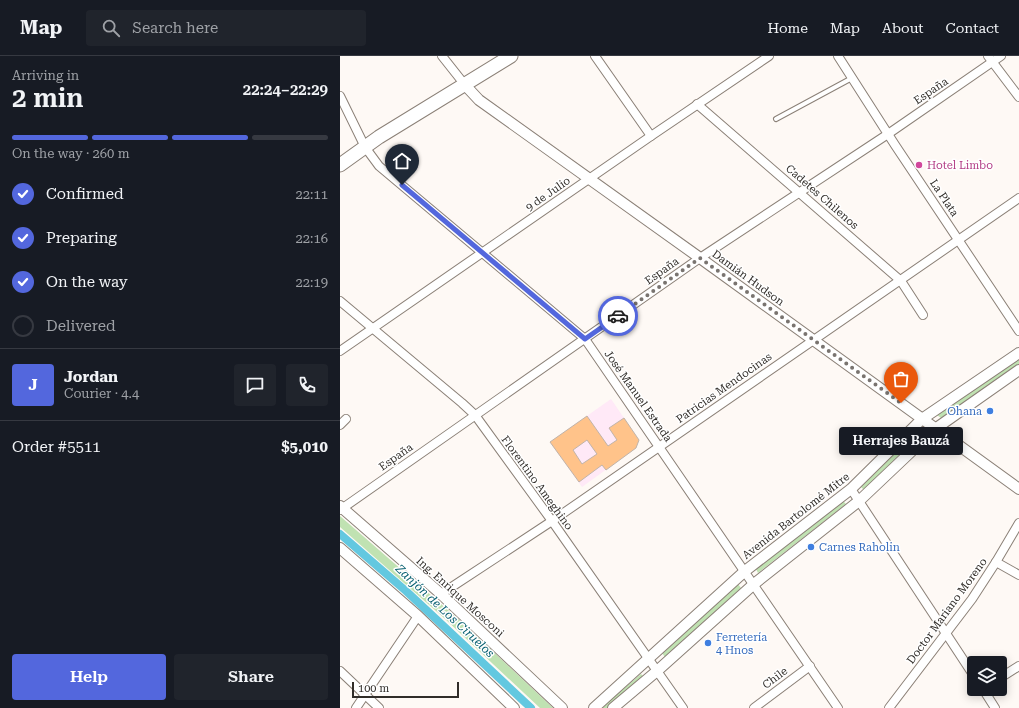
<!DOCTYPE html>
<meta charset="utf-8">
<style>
:root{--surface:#171b24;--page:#20242c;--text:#f1f3f6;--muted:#9ea1a6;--line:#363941;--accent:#5367dd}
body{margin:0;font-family:"Roboto Serif",serif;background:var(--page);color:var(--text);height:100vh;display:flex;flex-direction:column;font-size:15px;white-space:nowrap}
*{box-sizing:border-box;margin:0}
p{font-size:13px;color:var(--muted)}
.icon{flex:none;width:22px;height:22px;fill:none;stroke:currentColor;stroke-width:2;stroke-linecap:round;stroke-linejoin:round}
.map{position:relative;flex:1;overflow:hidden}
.panel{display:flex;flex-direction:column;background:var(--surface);width:340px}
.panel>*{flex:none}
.controls{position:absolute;left:627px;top:600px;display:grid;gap:8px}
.controls a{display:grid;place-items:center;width:40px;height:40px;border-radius:4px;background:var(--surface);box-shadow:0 2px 10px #0003;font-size:20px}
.scale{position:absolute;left:12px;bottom:10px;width:107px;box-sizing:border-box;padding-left:4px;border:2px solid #312d29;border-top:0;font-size:11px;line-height:14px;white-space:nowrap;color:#312d29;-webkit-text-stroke:3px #fff;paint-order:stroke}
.pin{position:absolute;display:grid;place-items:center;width:34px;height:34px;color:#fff;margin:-41px -17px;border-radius:50% 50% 50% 0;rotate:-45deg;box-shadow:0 0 4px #0007}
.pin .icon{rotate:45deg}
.courier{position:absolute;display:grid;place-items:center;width:40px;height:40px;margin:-20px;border:3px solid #5367dd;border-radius:50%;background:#fff;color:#222;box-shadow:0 1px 5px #0007}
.bubble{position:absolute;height:28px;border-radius:4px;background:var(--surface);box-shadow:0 2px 10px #0003;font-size:13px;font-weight:600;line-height:28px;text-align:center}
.overview em{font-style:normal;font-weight:600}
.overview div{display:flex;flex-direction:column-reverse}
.overview{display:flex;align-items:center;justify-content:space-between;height:68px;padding:0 12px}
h1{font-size:26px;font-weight:600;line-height:30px}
.bar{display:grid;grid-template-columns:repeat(4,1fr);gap:6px 4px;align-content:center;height:48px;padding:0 12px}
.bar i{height:5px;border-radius:3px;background:var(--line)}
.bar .selected{background:var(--accent)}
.bar p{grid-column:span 4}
.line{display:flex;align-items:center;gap:10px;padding:0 12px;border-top:1px solid var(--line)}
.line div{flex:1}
.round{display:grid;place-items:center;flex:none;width:42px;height:42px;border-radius:4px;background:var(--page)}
ol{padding:0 12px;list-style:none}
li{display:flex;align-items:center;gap:12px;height:44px}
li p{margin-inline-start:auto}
li .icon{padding:4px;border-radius:50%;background:var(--accent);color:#fff;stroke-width:4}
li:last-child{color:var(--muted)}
li i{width:22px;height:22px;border:2px solid var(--line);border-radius:50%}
.action{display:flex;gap:8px;margin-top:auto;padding:8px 12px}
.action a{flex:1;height:46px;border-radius:4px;background:var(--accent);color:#fff;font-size:16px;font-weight:600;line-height:46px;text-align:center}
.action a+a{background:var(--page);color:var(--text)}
header{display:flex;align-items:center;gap:24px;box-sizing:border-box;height:56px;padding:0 20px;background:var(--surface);border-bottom:1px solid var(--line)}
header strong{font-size:19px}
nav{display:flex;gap:22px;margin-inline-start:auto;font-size:14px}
.search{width:280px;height:36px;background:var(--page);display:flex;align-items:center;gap:10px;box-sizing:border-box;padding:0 14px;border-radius:4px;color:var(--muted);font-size:15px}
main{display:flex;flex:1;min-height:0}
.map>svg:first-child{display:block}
.education{fill:#ffe9f7}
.green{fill:#c0e2b2}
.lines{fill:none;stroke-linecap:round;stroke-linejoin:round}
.canal{stroke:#63c8e0;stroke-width:8}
.building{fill:#ffc38a;stroke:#c0b4aa;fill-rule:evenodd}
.service-casing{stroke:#8b8077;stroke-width:6}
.minor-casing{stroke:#8b8077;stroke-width:10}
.tertiary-casing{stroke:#8b8077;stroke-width:12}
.primary-casing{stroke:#8b8077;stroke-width:15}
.service{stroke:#fff;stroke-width:4}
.minor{stroke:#fff;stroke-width:8}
.tertiary{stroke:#fff;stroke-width:10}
.primary{stroke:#fff;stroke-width:13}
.done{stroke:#797470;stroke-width:4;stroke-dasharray:0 7.2}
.route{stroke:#5367dd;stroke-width:5}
.hotel-dot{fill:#d1479c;stroke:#fff;stroke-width:1.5}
.shop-dot{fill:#3f7fe0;stroke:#fff;stroke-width:1.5}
.labels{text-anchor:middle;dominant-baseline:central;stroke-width:3;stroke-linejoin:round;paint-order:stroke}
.street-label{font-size:11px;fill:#312d29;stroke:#fff}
.hotel-label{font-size:11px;fill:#b23c85;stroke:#fff;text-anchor:start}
.shop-label{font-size:11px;fill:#366cbe;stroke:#fff;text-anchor:start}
.water-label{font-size:12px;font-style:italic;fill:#086071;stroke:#fff}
</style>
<header>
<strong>Map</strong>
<div class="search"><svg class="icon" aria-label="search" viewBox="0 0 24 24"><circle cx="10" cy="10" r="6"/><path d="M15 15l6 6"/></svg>Search here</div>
<nav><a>Home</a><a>Map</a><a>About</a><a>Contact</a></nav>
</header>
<main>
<section class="panel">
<div class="overview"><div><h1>2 min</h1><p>Arriving in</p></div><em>22:24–22:29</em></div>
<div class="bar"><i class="selected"></i><i class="selected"></i><i class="selected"></i><i></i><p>On the way · 260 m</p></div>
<ol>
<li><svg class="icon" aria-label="check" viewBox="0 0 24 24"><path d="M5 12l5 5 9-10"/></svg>Confirmed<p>22:11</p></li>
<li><svg class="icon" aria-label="check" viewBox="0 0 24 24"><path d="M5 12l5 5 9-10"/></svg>Preparing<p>22:16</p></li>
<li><svg class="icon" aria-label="check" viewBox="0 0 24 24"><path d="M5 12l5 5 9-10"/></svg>On the way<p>22:19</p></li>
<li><i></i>Delivered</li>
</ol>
<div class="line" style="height:72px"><b class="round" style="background:var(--accent);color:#fff">J</b><div><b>Jordan</b><p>Courier · 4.4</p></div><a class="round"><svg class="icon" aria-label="chat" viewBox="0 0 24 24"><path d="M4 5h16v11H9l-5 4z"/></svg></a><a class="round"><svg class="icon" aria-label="phone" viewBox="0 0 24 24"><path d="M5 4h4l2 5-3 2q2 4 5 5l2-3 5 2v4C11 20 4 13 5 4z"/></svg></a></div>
<div class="line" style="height:52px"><div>Order #5511</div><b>$5,010</b></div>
<div class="action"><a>Help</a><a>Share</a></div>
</section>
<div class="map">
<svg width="679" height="652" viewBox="0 0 679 652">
<rect width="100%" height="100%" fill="#fef9f5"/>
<!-- education -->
<path class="education" d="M 271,343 L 299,384 L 296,392 L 242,431 L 210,386 Z"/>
<!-- green -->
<g class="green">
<path d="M 679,303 L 679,309 L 601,362 L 597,359 Z"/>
<path d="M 577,375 L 580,378 L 524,434 L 521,431 Z"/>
<path d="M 503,445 L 506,448 L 418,517 L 416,513 Z"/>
<path d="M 0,460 L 124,568 L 213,652 L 200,652 L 104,562 L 0,471 Z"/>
<path d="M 398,528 L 401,532 L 325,601 L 322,597 Z"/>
<path d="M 301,618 L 304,621 L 267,652 L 261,652 Z"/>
</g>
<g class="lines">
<!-- canal -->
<path class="canal" d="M 0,478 L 66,535 L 191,652"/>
</g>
<!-- building -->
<path class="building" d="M 247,360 L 268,390 L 277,384 L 269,372 L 284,362 L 299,384 L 296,392 L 266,414 L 262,409 L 239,426 L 210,386 ZM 247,384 L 257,398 L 242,408 L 233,394 Z"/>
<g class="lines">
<defs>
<path id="service" d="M 436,63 L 512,22"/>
<g id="minor">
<path d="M 102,0 L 125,29"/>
<path d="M 255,0 L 311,80"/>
<path d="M 498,0 L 555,89 L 679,275"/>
<path d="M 648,0 L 679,41"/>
<path d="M 0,40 L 25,91 L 39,110 L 245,283 L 498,652"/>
<path d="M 357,48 L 561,225 L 583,259"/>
<path d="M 0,245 L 122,347 L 135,359 L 212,465 L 343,652"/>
<path d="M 0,295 L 311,80 L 429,0"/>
<path d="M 0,369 L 6,363"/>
<path d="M 511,433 L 634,620"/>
<path d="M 0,454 L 360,202 L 548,78 L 661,0"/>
<path d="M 656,506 L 679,519"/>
<path d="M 101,538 L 212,465 L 679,142"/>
<path d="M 0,615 L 39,652"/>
<path d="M 660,622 L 679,610"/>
<path d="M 643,633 L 655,652"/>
<path d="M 16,652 L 78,560"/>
<path d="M 414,652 L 470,610"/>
<path d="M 549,652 L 632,543 L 656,506 L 679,467"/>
</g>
<g id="tertiary">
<path d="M 125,29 L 139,44 L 360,202 L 679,433"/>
<path d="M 0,450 L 101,538 L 222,652"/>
<path d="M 0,492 L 78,560 L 174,652"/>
<path d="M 254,652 L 405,515 L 511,433 L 582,363 L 679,297"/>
<path d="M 273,652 L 317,615 L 414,528 L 519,445 L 595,373 L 679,314"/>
</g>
<path id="primary" d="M 0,109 L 39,81 L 171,0"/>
</defs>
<!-- service casing -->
<use href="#service" class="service-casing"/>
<!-- minor casing -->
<use href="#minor" class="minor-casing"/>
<!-- tertiary casing -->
<use href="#tertiary" class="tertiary-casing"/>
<!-- primary casing -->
<use href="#primary" class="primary-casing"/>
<!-- service -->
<use href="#service" class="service"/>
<!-- minor -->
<use href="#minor" class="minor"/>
<!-- tertiary -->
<use href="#tertiary" class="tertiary"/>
<!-- primary -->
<use href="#primary" class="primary"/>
</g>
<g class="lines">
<!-- done -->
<path class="done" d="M 278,260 L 360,202 L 561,347"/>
<!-- route -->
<path class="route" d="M 62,129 L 245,283 L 278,260"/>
</g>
<!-- markers -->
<circle class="hotel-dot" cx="579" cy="109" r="4"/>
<g class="shop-dot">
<circle cx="650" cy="355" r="4"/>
<circle cx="471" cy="491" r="4"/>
<circle cx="368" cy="587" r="4"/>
</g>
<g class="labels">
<!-- street labels -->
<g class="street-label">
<text transform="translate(591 35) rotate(-34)">España</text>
<text transform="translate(208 138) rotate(-35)">9 de Julio</text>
<text transform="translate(482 141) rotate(41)">Cadetes Chilenos</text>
<text transform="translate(604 142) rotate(56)">La Plata</text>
<text transform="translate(322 215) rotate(-35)">España</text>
<text transform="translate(408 222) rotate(36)">Damián Hudson</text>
<text transform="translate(384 332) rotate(-35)">Patricias Mendocinas</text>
<text transform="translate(298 340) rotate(55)">José Manuel Estrada</text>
<text transform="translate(56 401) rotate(-35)">España</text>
<text transform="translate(197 427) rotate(54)">Florentino Ameghino</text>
<text transform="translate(456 460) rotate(-38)">Avenida Bartolomé Mitre</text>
<text transform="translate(120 541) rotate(42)">Ing. Enrique Mosconi</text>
<text transform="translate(607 555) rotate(-54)">Doctor Mariano Moreno</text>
<text transform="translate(435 622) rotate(-37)">Chile</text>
</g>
<!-- hotel labels -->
<g class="hotel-label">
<text x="587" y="109">Hotel Limbo</text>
</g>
<!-- shop labels -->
<g class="shop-label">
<text x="642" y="355" text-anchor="end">Ohana</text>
<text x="479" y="491">Carnes Raholin</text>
<text x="376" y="581">Ferretería<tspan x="376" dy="13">4 Hnos</tspan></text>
</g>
<!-- water labels -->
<g class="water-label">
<text transform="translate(105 555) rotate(43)">Zanjón de Los Ciruelos</text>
</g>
</g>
</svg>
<div class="controls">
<a><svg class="icon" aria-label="layers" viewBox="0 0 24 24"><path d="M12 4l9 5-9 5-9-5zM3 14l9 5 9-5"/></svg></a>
</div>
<div class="scale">100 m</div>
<div class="pin" style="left:561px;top:347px;background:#ea580c"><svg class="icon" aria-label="bag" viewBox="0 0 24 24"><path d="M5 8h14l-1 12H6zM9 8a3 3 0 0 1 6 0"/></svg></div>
<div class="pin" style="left:62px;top:129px;background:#1f2937"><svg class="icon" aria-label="home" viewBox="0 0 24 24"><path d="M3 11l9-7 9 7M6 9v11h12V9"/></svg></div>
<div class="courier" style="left:278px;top:260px"><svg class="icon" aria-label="car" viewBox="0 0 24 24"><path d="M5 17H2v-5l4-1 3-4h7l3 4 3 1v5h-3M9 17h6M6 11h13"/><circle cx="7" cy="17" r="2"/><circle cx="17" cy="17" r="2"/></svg></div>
<div class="bubble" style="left:499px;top:371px;width:124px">Herrajes Bauzá</div>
</div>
</main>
